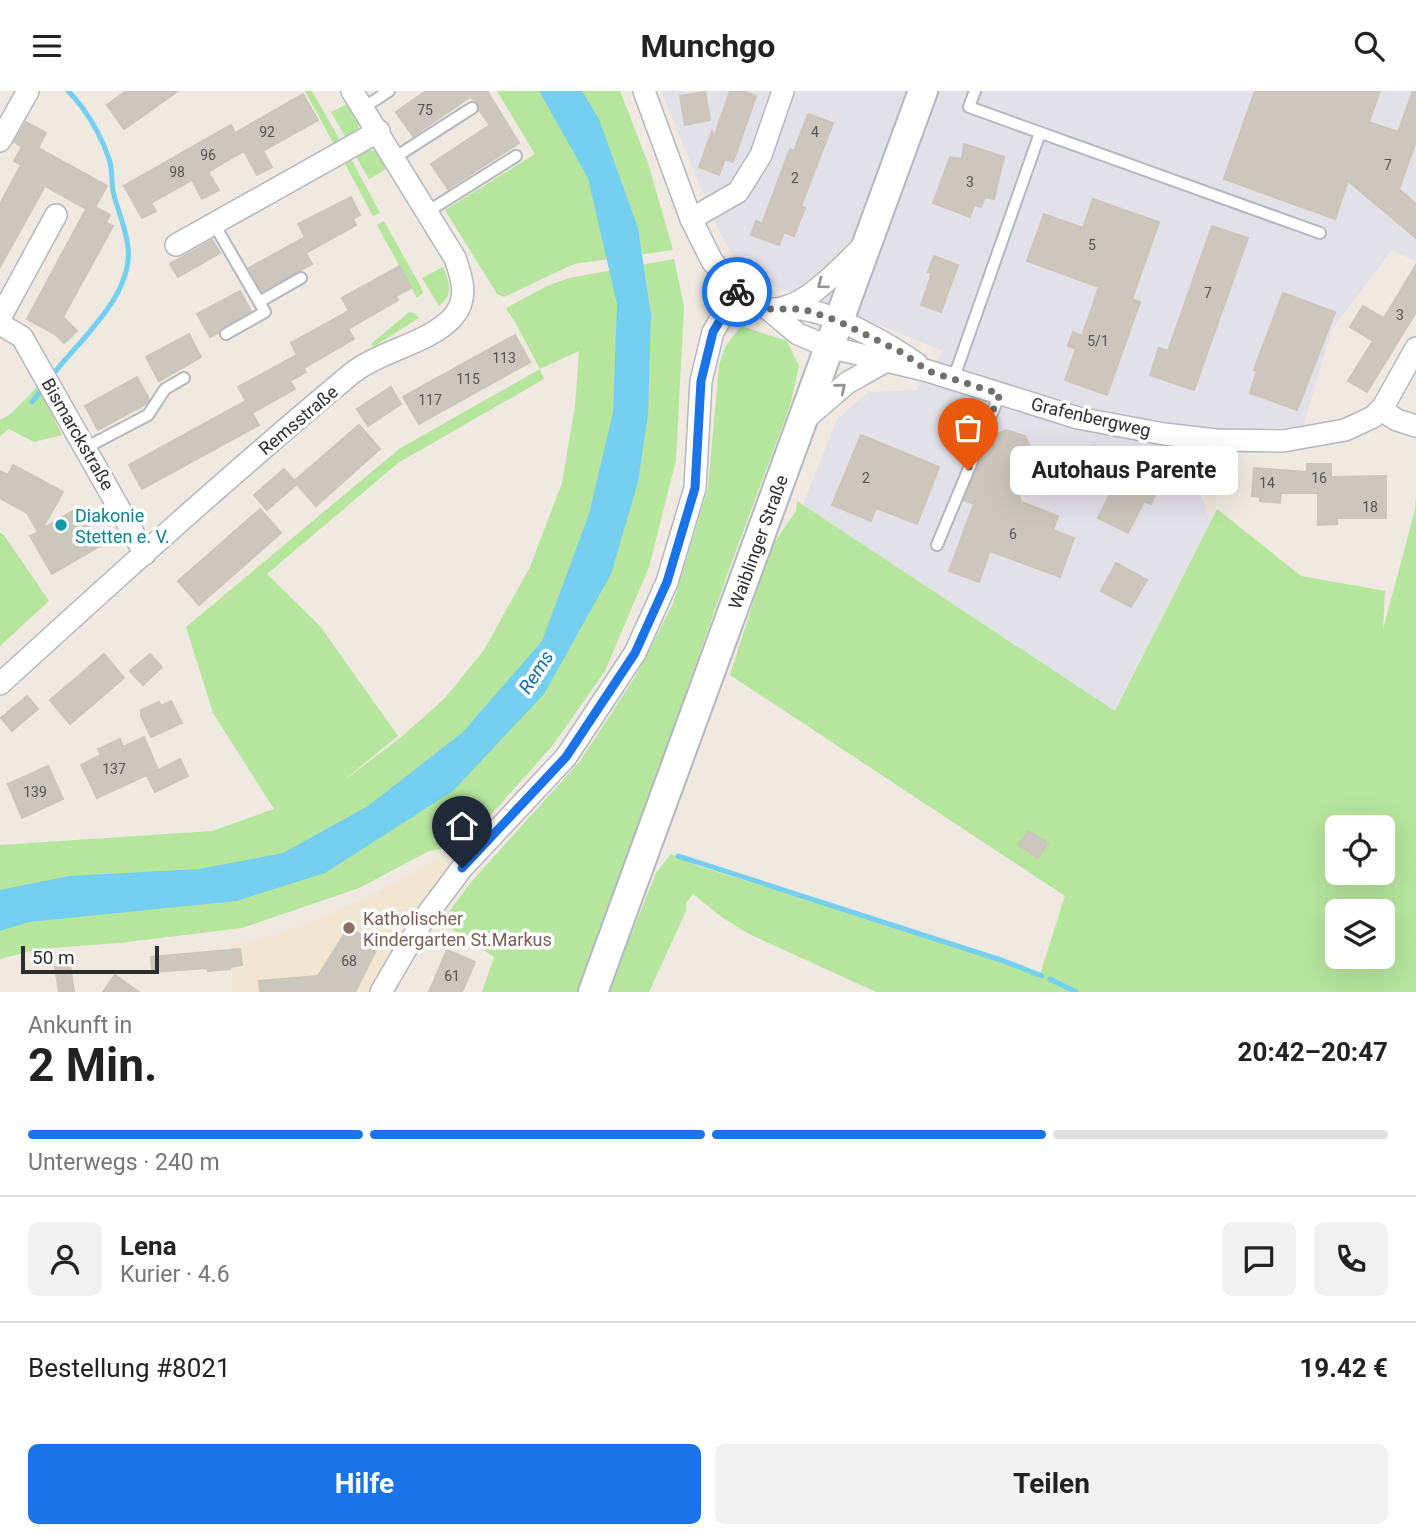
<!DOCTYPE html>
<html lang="de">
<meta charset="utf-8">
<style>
:root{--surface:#fff;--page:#f2f2f2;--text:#222;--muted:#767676;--line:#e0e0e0;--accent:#1a73e8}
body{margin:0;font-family:Roboto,sans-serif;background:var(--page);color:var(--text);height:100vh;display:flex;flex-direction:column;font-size:26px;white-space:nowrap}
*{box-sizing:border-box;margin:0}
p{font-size:23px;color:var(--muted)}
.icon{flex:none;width:38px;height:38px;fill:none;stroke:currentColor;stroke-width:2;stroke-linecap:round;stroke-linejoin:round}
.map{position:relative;height:901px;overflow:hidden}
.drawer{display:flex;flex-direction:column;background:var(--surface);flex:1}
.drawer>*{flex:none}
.tools{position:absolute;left:1325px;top:724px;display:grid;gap:14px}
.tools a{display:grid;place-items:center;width:70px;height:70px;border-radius:10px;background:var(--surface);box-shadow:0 7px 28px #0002;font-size:35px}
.scale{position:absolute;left:21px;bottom:18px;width:138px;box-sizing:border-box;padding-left:7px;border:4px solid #2e2e2e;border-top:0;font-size:19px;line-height:24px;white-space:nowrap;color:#2e2e2e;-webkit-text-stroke:5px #fff;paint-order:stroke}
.pin{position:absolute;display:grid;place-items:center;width:60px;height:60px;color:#fff;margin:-72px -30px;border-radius:50% 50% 50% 0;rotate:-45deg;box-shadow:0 0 7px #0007}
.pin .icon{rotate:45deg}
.courier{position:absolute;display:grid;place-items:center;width:70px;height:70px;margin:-35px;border:5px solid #1a73e8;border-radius:50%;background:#fff;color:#222;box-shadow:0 2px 9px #0007}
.bubble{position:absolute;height:49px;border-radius:10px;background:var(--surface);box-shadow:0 7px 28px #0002;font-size:23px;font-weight:700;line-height:49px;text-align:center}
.head em{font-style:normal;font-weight:700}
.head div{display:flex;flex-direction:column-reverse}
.head{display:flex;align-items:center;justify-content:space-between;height:119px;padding:0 28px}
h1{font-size:46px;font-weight:700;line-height:52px}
.bar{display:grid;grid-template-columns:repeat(4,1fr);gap:10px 7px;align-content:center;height:84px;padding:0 28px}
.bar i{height:9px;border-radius:5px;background:var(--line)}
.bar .active{background:var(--accent)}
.bar p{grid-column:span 4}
.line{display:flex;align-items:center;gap:18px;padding:0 28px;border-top:2px solid var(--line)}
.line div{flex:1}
.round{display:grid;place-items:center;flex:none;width:74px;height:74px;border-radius:10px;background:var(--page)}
.action{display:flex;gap:14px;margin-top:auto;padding:14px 28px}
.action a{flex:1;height:80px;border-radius:10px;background:var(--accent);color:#fff;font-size:28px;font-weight:700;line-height:80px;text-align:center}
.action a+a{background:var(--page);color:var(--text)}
header{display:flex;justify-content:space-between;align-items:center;height:91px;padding:0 28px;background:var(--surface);font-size:32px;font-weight:700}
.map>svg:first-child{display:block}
.industrial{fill:#e3e1e8}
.education{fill:#f0e6d1}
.green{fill:#b6e59e;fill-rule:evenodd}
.water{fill:#75cff0}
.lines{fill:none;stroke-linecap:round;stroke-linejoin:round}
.stream{stroke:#75cff0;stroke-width:5}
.building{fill:#cbc7bf;stroke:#cbc5ba;stroke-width:2}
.service-casing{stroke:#b4b7c1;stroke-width:14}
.minor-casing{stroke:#b4b7c1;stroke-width:24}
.secondary-casing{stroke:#b4b7c1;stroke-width:32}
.service{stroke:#fff;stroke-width:10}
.minor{stroke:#fff;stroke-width:21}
.secondary{stroke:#fff;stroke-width:28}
.oneway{stroke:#969696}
.done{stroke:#726f6d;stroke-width:7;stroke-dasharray:0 12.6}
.route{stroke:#1a73e8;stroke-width:9}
.culture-dot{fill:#0f9aa8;stroke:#fff;stroke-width:2.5}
.education-dot{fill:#8d6e63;stroke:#fff;stroke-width:2.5}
.labels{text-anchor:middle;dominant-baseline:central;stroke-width:7;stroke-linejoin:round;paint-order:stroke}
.number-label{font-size:14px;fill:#555452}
.street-label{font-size:18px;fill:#2e2e2e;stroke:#fff}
.culture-label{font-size:18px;fill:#0d838f;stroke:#fff;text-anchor:start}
.education-label{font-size:18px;fill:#785e54;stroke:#fff;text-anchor:start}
.water-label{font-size:19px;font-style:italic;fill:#0d6fa3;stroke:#fff}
</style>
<header><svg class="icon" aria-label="menu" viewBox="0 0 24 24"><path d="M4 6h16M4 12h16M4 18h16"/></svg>Munchgo<svg class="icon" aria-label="search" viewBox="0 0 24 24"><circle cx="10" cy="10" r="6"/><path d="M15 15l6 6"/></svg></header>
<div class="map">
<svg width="1416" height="901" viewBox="0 0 1416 901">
<rect width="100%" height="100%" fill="#efe9e1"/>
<!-- industrial -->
<path class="industrial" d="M 661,0 L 1416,0 L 1416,170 L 1392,159 L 1332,238 L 1303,336 L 1221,339 L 1192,336 L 1191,372 L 1210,431 L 1115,620 L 803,414 L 837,328 L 868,301 L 916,299 L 943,260 L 882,235 L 764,192 L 737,172 L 718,138 Z"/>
<!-- education -->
<path class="education" d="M 443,765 L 451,773 L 398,846 L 373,901 L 233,901 L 229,853 L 258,849 L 323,827 L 393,793 Z"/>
<!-- green -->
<g class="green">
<path d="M 305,0 L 312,0 L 342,53 L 336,57 Z"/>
<path d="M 497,0 L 620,0 L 648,72 L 673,159 L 574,173 L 504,206 L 497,203 L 445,119 L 535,63 Z"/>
<path d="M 349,12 C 359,27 364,38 348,50 L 331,21 Z"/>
<path d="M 364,58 L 377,60 L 388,77 L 369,88 L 355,64 Z"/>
<path d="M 350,66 L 380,122 L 373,125 L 344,71 Z"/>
<path d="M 384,130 L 422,198 L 423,202 L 417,207 L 377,134 Z"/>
<path d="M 674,168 L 684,215 L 676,369 L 649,476 L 605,580 L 553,654 L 465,753 L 429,760 L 359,797 L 242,837 L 119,852 L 39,858 L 0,868 L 0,754 L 212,740 L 274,718 L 213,622 L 186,536 L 399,358 L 540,278 L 514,229 L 506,218 L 508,216 L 547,195 L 569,187 ZM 579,260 L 575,315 L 562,392 L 530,476 L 484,559 L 445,607 L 399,648 L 340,692 L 398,645 L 320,535 L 267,483 L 398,372 L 544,288 L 540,278 Z"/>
<path d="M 443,176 C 450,192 454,203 439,215 L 422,187 Z"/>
<path d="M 409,221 L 414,222 L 419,227 L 373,256 L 371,253 Z"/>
<path d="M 741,235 L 787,250 L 799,275 L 790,315 L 731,473 L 605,833 L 577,901 L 482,901 L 494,866 L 441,831 L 473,789 L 580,670 L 635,586 L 673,513 L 708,397 L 719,274 L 725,256 Z"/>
<path d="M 38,295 L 62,344 L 34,351 L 9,338 L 0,345 L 0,329 L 12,322 Z"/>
<path d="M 1416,406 L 1416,901 L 876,901 L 749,843 L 723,827 L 693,803 L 686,812 L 686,820 L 649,901 L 608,901 L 656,782 L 671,763 L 698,775 L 1004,869 L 1040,883 L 1065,805 L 730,584 L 771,456 L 796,420 L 797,410 L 1115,620 L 1217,418 L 1301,485 L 1385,500 L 1383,538 L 1415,419 ZM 1337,737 L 1382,737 L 1382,782 L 1337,782 ZM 1337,821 L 1382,821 L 1382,866 L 1337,866 Z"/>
<path d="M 0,442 L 4,444 L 49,510 L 0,555 Z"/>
</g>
<!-- water -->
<path class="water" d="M 539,0 L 582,0 L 599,28 L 638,137 L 651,224 L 648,324 L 638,391 L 611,483 L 544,603 L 453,700 L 325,782 L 236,810 L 29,831 L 0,840 L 0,799 L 69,785 L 199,778 L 283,762 L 368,715 L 463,641 L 542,550 L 589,423 L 613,321 L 617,213 L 588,87 Z"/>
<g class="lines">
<!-- stream -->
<g class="stream">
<path d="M 51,286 C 77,251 134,205 128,156 C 126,137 117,118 113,100 C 111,89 113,78 109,68 C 101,44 86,18 68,0"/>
<path d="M 32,311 L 43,297"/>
<path d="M 678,765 L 1004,870 L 1042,885"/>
<path d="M 1050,888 L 1076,901"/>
</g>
</g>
<!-- building -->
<g class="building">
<path d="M 126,0 L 178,0 L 124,38 L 107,14 Z"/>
<path d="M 426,0 L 487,0 L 519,52 L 448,98 L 431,73 L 490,34 L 479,19 L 478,12 L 470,6 L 413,45 L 396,21 Z"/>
<path d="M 730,0 L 743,0 L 756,5 L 733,71 L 725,68 L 719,84 L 699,76 L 712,40 L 714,46 Z"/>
<path d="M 1255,0 L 1380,0 L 1369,31 L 1398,41 L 1413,0 L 1416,0 L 1416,50 L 1399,98 L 1416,113 L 1416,147 L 1348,90 L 1335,128 L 1224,88 Z"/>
<path d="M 705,1 L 710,29 L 685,34 L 680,5 Z"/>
<path d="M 303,3 L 318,29 L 263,60 L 272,76 L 257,84 L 244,60 L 208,81 L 219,99 L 202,108 L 192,89 L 151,112 L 156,120 L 142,127 L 124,95 L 231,34 L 235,42 Z"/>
<path d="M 808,23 L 833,32 L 801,115 L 805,117 L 794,145 L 784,141 L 779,154 L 751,144 L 756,130 L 762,133 L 790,58 L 794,60 Z"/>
<path d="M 26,31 L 46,42 L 38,57 L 107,95 L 95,116 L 110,124 L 106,132 L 113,135 L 63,226 L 77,240 L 64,252 L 55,243 L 27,228 L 86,118 L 45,95 L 0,176 L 0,113 L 21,74 L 14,70 L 22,56 L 14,51 Z"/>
<path d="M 964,53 L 1004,66 L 994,108 L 985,106 L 981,116 L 974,114 L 970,126 L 933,112 L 950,66 L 962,68 Z"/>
<path d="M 351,106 L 360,124 L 353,128 L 356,134 L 306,162 L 312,173 L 262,200 L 249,177 L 305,146 L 298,133 Z"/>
<path d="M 1093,108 L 1159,131 L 1132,208 L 1140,211 L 1107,304 L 1065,289 L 1076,258 L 1068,255 L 1073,241 L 1082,245 L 1099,196 L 1027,170 L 1044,123 L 1083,137 Z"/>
<path d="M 1212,135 L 1248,147 L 1194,299 L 1150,284 L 1159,257 L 1168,260 Z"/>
<path d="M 212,149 L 220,162 L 178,186 L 170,173 Z"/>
<path d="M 934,165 L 958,174 L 941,221 L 921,214 L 932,182 L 928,181 Z"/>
<path d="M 1416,174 L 1416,221 L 1367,301 L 1348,290 L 1373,250 L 1350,236 L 1363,215 L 1384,227 Z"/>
<path d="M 400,175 L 411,197 L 396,205 L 398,209 L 348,238 L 354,248 L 304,277 L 306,281 L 290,290 L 295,298 L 252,322 L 259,334 L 142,398 L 129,374 L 246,310 L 238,296 L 297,264 L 291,252 L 349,220 L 342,207 Z"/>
<path d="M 240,200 L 251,220 L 222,236 L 218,242 L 210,246 L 197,223 Z"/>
<path d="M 1283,202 L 1335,221 L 1297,319 L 1250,302 L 1257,280 L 1254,279 Z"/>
<path d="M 189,243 L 201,266 L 159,290 L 146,266 Z"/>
<path d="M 515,244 L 530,271 L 419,333 L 403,306 Z"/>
<path d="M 137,286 L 149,308 L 146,313 L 98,339 L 85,315 Z"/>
<path d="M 391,296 L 401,313 L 368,335 L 357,318 Z"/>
<path d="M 359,334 L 380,358 L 316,415 L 294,390 Z"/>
<path d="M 1006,339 L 1025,345 L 1034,364 L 1026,386 L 1015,392 L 1021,411 L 1058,425 L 1053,439 L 1074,447 L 1060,486 L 990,460 L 979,491 L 949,480 L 974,413 L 964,409 L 990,346 Z"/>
<path d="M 861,344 L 939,376 L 917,433 L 876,417 L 871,430 L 832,414 Z"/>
<path d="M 1095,355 L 1126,371 L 1129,364 L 1166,382 L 1151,413 L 1144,410 L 1128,442 L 1098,427 L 1111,401 L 1073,382 L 1084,360 L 1091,363 Z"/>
<path d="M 1307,373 L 1331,373 L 1331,386 L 1386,385 L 1386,427 L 1337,427 L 1337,433 L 1318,434 L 1318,402 L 1281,402 L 1280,412 L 1260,410 L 1260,406 L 1252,405 L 1254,377 L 1307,381 Z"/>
<path d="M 13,374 L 63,401 L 42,438 L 78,417 L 100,455 L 52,483 L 30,445 L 38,441 L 27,422 L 0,407 L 0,380 L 8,384 Z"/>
<path d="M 284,378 L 297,393 L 267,419 L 254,404 Z"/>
<path d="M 260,418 L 281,442 L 199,514 L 178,490 Z"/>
<path d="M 1116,472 L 1147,489 L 1131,516 L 1101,500 Z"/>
<path d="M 104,563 L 124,587 L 70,633 L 50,609 Z"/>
<path d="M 150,563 L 162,576 L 143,594 L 130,580 Z"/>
<path d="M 27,605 L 38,618 L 12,640 L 1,627 Z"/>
<path d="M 171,610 L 182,632 L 151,646 L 141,625 L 141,619 L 159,611 L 161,615 Z"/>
<path d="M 144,646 L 158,679 L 97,707 L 81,674 L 101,664 L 98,658 L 120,648 L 123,656 Z"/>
<path d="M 180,668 L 188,685 L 155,701 L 147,685 Z"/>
<path d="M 48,675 L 63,708 L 22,727 L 8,693 Z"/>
<path d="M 1028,740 L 1048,752 L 1038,767 L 1019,754 Z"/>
<path d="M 349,836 L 378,855 L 355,901 L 260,901 L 259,890 L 318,885 Z"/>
<path d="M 240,858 L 242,874 L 230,876 L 230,878 L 208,880 L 207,877 L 152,881 L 151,866 Z"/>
<path d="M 447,859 L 475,871 L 462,901 L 429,901 Z"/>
<path d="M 70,874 L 74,901 L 59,901 L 55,876 Z"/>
<path d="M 115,884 L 139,901 L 103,901 Z"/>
</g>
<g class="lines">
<defs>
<g id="service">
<path d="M 975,0 L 969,16 L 1320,142"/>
<path d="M 363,17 L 389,0"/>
<path d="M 394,67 L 472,17"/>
<path d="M 427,121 L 516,65"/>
<path d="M 214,133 L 265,221 L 226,243"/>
<path d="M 259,211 L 301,187"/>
<path d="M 953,289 L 1040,42"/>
<path d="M 1205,348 C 1199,369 1205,377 1214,397"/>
<path d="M 87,356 L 148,324 L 165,298 L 184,287"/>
<path d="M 937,454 L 1000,303"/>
</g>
<g id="minor">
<path d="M 644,0 L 691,128 L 712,170 L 737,200 L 768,218 L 798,243 L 829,256 L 928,280 L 1078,327 L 1164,343 L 1216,349 L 1283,350 L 1345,339 L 1373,326 L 1383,316 L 1416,257"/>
<path d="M 0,50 L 28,0"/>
<path d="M 691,128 L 738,101 L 761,64 L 783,0"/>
<path d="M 176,154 L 379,40"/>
<path d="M 784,216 C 809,212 847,171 865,153"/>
<path d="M 768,218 C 779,218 790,217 801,218 C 834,222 891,254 917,273"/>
<path d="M 0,227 L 56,124"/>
<path d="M 0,233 L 22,246 L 145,463"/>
<path d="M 1381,319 L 1397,329 L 1416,335"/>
<path d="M 803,330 L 847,292 L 886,270"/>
<path d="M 0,593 C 115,488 231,383 351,283 C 379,260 430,252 453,226 C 469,208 462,187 455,167 L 352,0"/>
<path d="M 381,901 L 423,829 L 462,777 L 566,666 L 635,562 L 667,491 L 695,397 L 701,290 L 713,241 L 737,200"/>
</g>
<path id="secondary" d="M 593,901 L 923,0"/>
</defs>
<!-- service casing -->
<use href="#service" class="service-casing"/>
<!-- minor casing -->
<use href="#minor" class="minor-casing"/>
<!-- secondary casing -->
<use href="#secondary" class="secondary-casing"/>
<!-- service -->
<use href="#service" class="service"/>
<!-- minor -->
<use href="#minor" class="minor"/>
<!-- secondary -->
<use href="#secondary" class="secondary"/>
</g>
<!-- one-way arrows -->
<defs><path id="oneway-chevron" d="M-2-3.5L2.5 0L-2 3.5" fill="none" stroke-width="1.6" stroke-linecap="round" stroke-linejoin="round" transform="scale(1.75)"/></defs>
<g class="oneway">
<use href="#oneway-chevron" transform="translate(822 193) rotate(143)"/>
<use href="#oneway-chevron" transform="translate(841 297) rotate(-39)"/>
</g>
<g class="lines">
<!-- done -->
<path class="done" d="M 737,201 L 768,218 L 803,218 L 838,230 L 901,261 L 928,280 L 1000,303 L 968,379"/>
<!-- route -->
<path class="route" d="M 462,777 L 566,666 L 635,562 L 667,491 L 695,397 L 701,290 L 713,241 L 737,201"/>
</g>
<!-- markers -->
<circle class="culture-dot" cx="61" cy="434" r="7"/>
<circle class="education-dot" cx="349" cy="837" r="7"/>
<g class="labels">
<!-- number labels -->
<g class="number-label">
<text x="425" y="19">75</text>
<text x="267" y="41">92</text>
<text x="815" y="41">4</text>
<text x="208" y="64">96</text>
<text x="1388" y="74">7</text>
<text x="177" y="81">98</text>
<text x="795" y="87">2</text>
<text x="970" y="91">3</text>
<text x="1092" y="154">5</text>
<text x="1208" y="202">7</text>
<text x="1400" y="224">3</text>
<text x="1098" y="250">5/1</text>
<text x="504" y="267">113</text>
<text x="468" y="288">115</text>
<text x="430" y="309">117</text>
<text x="866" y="387">2</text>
<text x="1319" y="387">16</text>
<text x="1267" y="392">14</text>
<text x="1370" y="416">18</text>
<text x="1013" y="443">6</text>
<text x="114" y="678">137</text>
<text x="35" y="701">139</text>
<text x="349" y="870">68</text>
<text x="452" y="885">61</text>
</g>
<!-- street labels -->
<g class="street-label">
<text transform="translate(1091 326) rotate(13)">Grafenbergweg</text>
<text transform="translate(298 329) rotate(-40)">Remsstraße</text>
<text transform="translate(78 343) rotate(60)">Bismarckstraße</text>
<text transform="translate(758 451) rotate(-70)">Waiblinger Straße</text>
</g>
<!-- culture labels -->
<g class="culture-label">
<text x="75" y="424">Diakonie<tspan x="75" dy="21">Stetten e. V.</tspan></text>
</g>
<!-- education labels -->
<g class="education-label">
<text x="363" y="827">Katholischer<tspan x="363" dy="21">Kindergarten St.Markus</tspan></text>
</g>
<!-- water labels -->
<g class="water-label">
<text transform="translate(536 581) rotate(-57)">Rems</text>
</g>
</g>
</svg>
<div class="tools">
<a><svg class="icon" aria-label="locate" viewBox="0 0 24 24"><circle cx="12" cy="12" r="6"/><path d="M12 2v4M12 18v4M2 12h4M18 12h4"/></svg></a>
<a><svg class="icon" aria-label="layers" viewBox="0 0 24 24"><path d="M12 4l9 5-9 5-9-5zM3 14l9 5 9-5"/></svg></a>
</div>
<div class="scale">50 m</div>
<div class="pin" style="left:968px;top:379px;background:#ea580c"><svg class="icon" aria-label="bag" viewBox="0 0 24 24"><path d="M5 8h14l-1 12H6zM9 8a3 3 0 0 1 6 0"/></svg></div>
<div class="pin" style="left:462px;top:777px;background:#1f2937"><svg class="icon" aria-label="home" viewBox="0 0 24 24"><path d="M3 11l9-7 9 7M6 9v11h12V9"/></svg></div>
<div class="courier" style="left:737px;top:201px"><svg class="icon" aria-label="bike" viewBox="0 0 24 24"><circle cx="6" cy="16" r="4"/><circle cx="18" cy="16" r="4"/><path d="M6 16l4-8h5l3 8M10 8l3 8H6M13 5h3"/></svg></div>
<div class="bubble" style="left:1010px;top:355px;width:228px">Autohaus Parente</div>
</div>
<section class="drawer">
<div class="head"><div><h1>2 Min.</h1><p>Ankunft in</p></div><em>20:42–20:47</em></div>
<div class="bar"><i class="active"></i><i class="active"></i><i class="active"></i><i></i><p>Unterwegs · 240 m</p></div>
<div class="line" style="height:126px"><a class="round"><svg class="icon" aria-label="person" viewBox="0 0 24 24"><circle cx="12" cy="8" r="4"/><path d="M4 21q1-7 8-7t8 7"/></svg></a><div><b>Lena</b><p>Kurier · 4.6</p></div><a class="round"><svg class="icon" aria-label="chat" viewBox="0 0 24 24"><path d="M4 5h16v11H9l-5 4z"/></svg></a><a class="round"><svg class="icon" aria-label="phone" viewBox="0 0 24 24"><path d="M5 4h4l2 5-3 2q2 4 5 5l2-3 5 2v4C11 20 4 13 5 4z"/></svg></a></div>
<div class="line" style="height:91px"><div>Bestellung #8021</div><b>19.42 €</b></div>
<div class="action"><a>Hilfe</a><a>Teilen</a></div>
</section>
